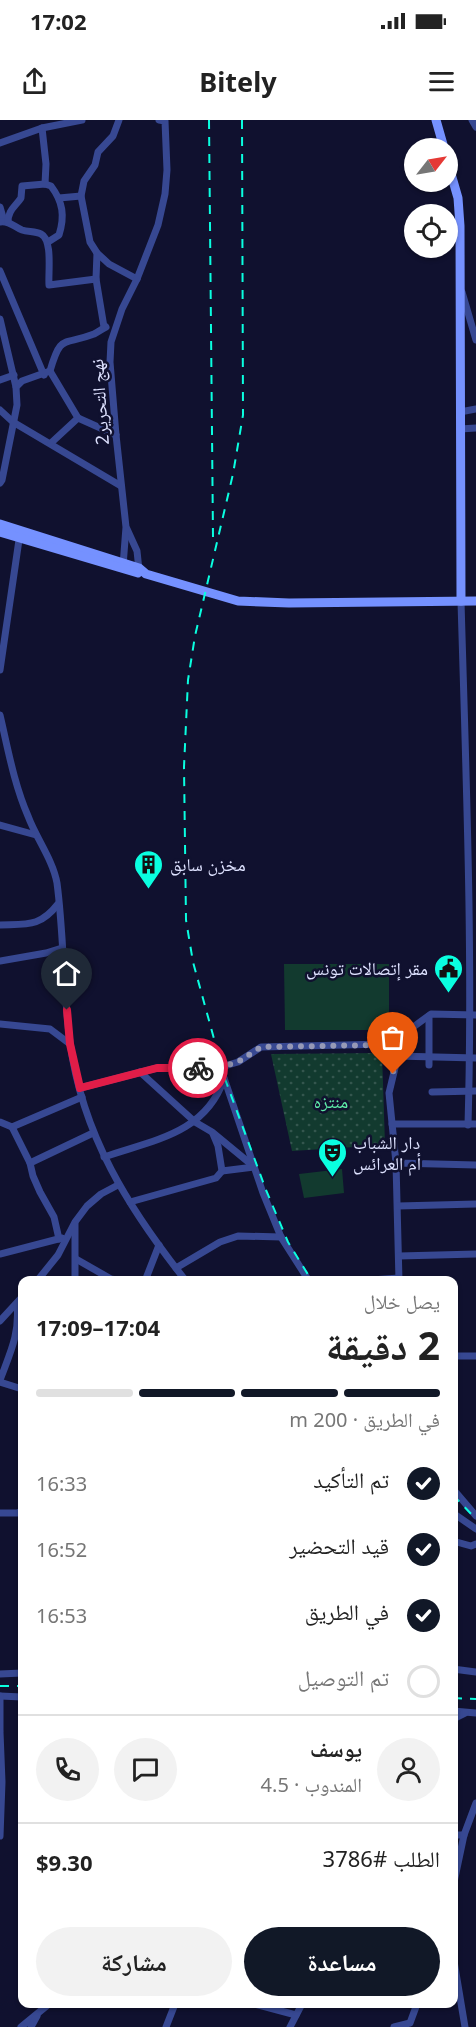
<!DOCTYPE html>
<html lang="ar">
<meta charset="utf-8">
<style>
:root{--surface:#fff;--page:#f2f2f2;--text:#222;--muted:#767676;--line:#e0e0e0;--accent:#111827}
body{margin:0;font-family:"Noto Sans","Noto Naskh Arabic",sans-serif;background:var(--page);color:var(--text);direction:rtl;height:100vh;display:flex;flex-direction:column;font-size:22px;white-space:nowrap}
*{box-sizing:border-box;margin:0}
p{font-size:20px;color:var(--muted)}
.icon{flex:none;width:33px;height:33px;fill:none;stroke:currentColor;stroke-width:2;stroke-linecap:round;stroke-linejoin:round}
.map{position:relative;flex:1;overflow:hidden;direction:ltr}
.side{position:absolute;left:18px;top:1156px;width:440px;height:732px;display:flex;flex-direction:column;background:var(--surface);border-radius:12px;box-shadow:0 2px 4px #0004;direction:rtl}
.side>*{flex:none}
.needle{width:39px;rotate:59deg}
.buttons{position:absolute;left:404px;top:18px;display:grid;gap:12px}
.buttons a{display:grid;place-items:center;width:54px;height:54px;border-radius:50%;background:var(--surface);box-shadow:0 2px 4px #0004;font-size:30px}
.pin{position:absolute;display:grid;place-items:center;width:51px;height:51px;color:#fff;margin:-62px -26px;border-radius:50% 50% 50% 0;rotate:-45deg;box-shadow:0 0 6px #0007}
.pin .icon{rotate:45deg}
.courier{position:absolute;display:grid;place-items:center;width:60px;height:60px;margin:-30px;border:4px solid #e11d48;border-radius:50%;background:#fff;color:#222;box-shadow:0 2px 8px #0007}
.head em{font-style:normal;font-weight:700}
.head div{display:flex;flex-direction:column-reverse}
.head{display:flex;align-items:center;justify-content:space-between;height:102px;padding:0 18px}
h1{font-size:39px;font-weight:700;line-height:45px}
.bar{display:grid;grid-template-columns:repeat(4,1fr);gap:9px 6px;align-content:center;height:72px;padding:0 18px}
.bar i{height:8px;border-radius:4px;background:var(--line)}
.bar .active{background:var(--accent)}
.bar p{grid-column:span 4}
.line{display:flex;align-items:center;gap:15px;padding:0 18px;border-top:2px solid var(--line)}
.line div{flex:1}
.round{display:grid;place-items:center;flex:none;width:63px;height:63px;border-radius:32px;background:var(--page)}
ol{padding:0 18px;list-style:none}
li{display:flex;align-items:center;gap:18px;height:66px}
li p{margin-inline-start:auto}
li .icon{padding:6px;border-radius:50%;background:var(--accent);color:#fff;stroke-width:4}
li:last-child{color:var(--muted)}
li i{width:33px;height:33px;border:3px solid var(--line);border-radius:50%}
.cta{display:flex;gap:12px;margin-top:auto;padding:12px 18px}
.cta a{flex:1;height:69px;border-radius:36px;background:var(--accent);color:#fff;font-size:24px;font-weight:700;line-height:69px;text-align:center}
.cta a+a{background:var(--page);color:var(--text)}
.status{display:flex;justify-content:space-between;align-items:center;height:42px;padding:0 30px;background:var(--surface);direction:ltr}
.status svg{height:16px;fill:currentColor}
header{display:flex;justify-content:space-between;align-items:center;height:78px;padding:0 18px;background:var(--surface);font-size:27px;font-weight:700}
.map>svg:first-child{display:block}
.green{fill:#123a2f}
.park{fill:url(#park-dots)}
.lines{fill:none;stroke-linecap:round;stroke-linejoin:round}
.street{stroke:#374892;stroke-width:7}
.secondary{stroke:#7591ff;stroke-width:9}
.rail{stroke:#0affe0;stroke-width:2;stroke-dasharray:9 8;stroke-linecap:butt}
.done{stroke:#9699b6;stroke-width:6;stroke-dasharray:0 10.8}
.route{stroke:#e11d48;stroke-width:8}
.labels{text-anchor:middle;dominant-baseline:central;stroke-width:5;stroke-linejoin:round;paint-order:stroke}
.street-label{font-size:18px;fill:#dee2ff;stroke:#10112f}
.poi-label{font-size:18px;fill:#dee2ff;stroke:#10112f;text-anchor:start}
.park-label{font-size:18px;fill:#5eeba8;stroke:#10112f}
</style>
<div class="status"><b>17:02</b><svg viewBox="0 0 49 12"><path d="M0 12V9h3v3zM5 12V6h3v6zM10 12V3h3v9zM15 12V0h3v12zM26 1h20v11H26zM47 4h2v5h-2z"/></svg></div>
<header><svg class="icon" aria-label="menu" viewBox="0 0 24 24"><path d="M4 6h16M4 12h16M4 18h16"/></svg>Bitely<svg class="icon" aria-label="share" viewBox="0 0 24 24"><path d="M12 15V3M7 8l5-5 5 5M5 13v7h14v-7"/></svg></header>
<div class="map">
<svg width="476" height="1907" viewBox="0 0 476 1907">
<defs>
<pattern id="park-dots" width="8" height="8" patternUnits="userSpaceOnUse" patternTransform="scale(1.5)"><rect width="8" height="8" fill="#123a2f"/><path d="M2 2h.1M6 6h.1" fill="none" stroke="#34564e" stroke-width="1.8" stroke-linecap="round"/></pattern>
</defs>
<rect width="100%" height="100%" fill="#10112f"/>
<!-- green -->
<g class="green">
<path d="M 284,844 L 389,844 L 389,910 L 285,910 Z"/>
<path d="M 342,1049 L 344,1073 L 304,1078 L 299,1054 Z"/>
</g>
<!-- park -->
<path class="park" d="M 382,933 L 385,1025 L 292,1031 L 271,934 Z"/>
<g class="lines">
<!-- street -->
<g class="street">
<path d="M 472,0 L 476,7"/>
<path d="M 42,8 L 46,44 L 45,64"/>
<path d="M 0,23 L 42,8 L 82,0"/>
<path d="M 59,78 L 81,76"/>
<path d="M 0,87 L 4,101"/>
<path d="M 0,102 C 9,100 14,107 22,110 C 28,112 36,111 41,114 C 53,120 48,153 49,165 L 96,159"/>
<path d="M 8,102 C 8,90 15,87 21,78 L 22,66 L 45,64 L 51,66 C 63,82 65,96 59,115 L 48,122"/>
<path d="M 97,133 L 109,144 L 137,159"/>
<path d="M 0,151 L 44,255"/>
<path d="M 462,172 L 476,220"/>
<path d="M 0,199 L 16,267"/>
<path d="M 104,207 L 96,159 L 97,133 L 90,122 L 81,76 L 84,61 L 95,45 L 98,32 L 113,16 L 119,0"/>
<path d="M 50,251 C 61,213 63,226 94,214 C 98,212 102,209 106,207"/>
<path d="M 0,260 L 14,255"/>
<path d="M 0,290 L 13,302 L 121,366"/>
<path d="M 460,292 L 476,289"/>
<path d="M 460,309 L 476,308"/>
<path d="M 51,323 L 78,298"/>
<path d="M 0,363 L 2,360 L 17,285 L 16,267 L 22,261 L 50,251 L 78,298 L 116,315"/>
<path d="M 127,409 L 137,431 L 139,450"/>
<path d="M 123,446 L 126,407 L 116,315 L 110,242 L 111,222 L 122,189 L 137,159 L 158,105 L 165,74 L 167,50 L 165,1 L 159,0"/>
<path d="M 461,481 C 466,656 473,830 468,1005"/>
<path d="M 0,550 L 20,413"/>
<path d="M 0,595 C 8,629 14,664 28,696 C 36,718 53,740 57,763 C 64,816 63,870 70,922 C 82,1015 129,1089 186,1161"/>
<path d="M 0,705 L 36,715"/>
<path d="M 0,805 C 28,804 40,807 58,784"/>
<path d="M 0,841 L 46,833 L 62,828"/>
<path d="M 0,904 L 50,909 L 70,924"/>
<path d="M 397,919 L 395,948 L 389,973 L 396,1043 L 399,1161"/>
<path d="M 396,936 L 476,938"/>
<path d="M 429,945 L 429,896"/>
<path d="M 220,946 L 263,1073 L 281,1117 L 309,1161"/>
<path d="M 140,952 L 195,1002 L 212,1012 L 252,1045"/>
<path d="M 80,968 L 157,948 L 198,948 L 228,945 L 238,942 L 261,927 L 385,924 L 397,919 L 431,894 L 476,895"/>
<path d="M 432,972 L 476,971"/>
<path d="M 0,1002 L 12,1007 L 30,1043 L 33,1056 L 40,1072 L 54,1097 L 59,1119"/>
<path d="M 392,1004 L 476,1004"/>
<path d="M 12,1007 L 82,977"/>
<path d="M 104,1037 C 153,1020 205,1014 224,959"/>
<path d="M 30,1043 L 93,1013"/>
<path d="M 396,1043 L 476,1045"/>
<path d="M 222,1051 L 254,1047"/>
<path d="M 130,1082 L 216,1058 L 222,1051 L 218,1026 L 213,1014"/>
<path d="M 398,1086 L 476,1084"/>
<path d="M 0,1134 L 62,1118"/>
<path d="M 399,1136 L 476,1134"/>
<path d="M 76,1139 L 111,1159 L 120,1161"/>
<path d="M 176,1148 L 220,1122 L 238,1116 L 281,1117"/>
<path d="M 37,1161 L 58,1135 L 75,1102 L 87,1086 L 101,1074 L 118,1065"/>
<path d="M 75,1161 L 75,1104"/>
<path d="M 145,1161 L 159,1125"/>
<path d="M 358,1161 L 399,1158"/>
<path d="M 0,1201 L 22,1177"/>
<path d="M 453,1236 L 476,1236"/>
<path d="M 0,1260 C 10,1233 20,1214 17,1184"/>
<path d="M 0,1262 L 22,1269"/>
<path d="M 453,1369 L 476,1396"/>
<path d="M 0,1393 L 17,1393 L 22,1391"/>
<path d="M 453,1393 L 476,1409"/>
<path d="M 453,1421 L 471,1426 L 476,1424"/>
<path d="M 453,1549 L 476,1552"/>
<path d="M 0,1554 L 22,1553"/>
<path d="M 0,1576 L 22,1577"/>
<path d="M 453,1591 L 476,1593"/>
<path d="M 453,1599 L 465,1593"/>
<path d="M 0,1610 L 0,1576"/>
<path d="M 0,1612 L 2,1662 L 0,1716"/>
<path d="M 453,1715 L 464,1715"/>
<path d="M 453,1767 L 464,1715 L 476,1683"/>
<path d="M 453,1835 L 465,1907"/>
<path d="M 254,1884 L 296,1895"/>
<path d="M 21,1907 L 49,1884"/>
<path d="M 31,1907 L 37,1896"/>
<path d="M 166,1907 L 175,1884"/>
<path d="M 290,1907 L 302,1884"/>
<path d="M 394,1907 L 410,1903 L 417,1884"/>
</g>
<!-- secondary -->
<g class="secondary">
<path d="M 436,0 L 444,28"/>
<path d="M 447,40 L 458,78 L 460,106 L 461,481"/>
<path d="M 0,404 L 139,448 L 146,454 L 238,481 L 289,483 L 476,481"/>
<path d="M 0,412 L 138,453"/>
</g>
<!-- rail -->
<g class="rail">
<path d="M 209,0 L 213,417"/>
<path d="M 242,0 L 243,295 L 233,354 L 195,516 L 188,560 L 184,647 L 186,800 L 193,842 L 225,959 L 266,1070 L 288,1122 L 312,1161"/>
<path d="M 453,1375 L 476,1399"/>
<path d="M 0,1566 L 22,1566"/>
<path d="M 453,1578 L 476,1579"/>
</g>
</g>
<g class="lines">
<!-- done -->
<path class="done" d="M 198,948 L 228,945 L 238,942 L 261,927 L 380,925 L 397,919 L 393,954"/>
<!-- route -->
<path class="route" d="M 67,890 L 70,924 L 80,968 L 157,948 L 198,948"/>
</g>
<!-- icons -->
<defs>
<symbol id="building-pin" viewBox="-11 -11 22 30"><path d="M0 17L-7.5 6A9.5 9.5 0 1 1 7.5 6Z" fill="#0affe0" stroke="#10112f"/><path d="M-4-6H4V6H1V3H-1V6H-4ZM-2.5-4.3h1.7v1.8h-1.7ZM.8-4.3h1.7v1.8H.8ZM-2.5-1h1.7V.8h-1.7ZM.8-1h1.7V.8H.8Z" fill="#111"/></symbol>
<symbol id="civic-pin" viewBox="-11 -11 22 30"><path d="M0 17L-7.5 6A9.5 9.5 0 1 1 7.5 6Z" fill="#0affe0" stroke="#10112f"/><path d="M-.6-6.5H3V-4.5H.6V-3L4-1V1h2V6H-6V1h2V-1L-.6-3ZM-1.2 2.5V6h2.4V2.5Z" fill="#111"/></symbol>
<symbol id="theatre-pin" viewBox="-11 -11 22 30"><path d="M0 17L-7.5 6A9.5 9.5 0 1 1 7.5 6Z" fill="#0affe0" stroke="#10112f"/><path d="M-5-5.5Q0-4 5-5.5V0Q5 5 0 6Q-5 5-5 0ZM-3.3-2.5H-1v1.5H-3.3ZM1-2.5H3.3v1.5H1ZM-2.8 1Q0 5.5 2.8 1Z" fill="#111"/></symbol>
</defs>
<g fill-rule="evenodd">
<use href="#building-pin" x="132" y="728" width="33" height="45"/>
<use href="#civic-pin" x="432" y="832" width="33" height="45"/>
<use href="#theatre-pin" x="316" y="1016" width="33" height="45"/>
</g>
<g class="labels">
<!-- street labels -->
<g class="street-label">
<text transform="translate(99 282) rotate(-94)">نهج التحرير2</text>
</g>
<!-- poi labels -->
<g class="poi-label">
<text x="170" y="744">مخزن سابق</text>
<text x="428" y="848" text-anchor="end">مقر إتصالات تونس</text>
<text x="353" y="1022">دار الشباب<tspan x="353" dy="21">أم العرائس</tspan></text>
</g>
<!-- park labels -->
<g class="park-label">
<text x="331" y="981">منتزه</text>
</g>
</g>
</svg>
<div class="buttons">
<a><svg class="needle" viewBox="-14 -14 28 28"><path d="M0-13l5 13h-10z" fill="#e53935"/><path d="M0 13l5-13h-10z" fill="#767676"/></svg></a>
<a><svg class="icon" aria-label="locate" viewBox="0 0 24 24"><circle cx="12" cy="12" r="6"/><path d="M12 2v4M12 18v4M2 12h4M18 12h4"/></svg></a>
</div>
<div class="pin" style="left:393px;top:954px;background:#ea580c"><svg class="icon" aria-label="bag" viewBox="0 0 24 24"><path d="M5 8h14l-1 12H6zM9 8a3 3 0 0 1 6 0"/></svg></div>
<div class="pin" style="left:67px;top:890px;background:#1f2937"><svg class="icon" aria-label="home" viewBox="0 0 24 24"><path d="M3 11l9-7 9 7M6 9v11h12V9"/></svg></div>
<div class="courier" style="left:198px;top:948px"><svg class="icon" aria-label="bike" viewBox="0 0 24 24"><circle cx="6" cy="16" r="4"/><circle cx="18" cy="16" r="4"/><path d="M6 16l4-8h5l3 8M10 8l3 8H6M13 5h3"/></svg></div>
<section class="side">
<div class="head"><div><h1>2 دقيقة</h1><p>يصل خلال</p></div><em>17:04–17:09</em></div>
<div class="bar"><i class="active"></i><i class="active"></i><i class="active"></i><i></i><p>في الطريق · 200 m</p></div>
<ol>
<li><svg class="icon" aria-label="check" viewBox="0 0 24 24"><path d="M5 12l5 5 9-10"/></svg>تم التأكيد<p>16:33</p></li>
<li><svg class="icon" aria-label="check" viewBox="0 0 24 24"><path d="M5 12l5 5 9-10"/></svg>قيد التحضير<p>16:52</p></li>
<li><svg class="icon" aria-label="check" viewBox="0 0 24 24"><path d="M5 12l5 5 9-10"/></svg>في الطريق<p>16:53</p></li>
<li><i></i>تم التوصيل</li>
</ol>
<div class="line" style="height:108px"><a class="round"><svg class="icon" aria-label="person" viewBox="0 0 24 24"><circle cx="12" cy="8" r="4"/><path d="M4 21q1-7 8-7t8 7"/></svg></a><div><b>يوسف</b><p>المندوب · 4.5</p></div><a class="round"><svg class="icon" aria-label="chat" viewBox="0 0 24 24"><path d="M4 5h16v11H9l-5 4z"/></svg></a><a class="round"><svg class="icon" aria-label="phone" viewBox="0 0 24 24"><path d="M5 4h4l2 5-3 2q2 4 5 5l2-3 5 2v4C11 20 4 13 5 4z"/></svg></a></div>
<div class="line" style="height:78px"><div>الطلب #3786</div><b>$9.30</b></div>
<div class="cta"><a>مساعدة</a><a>مشاركة</a></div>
</section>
</div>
